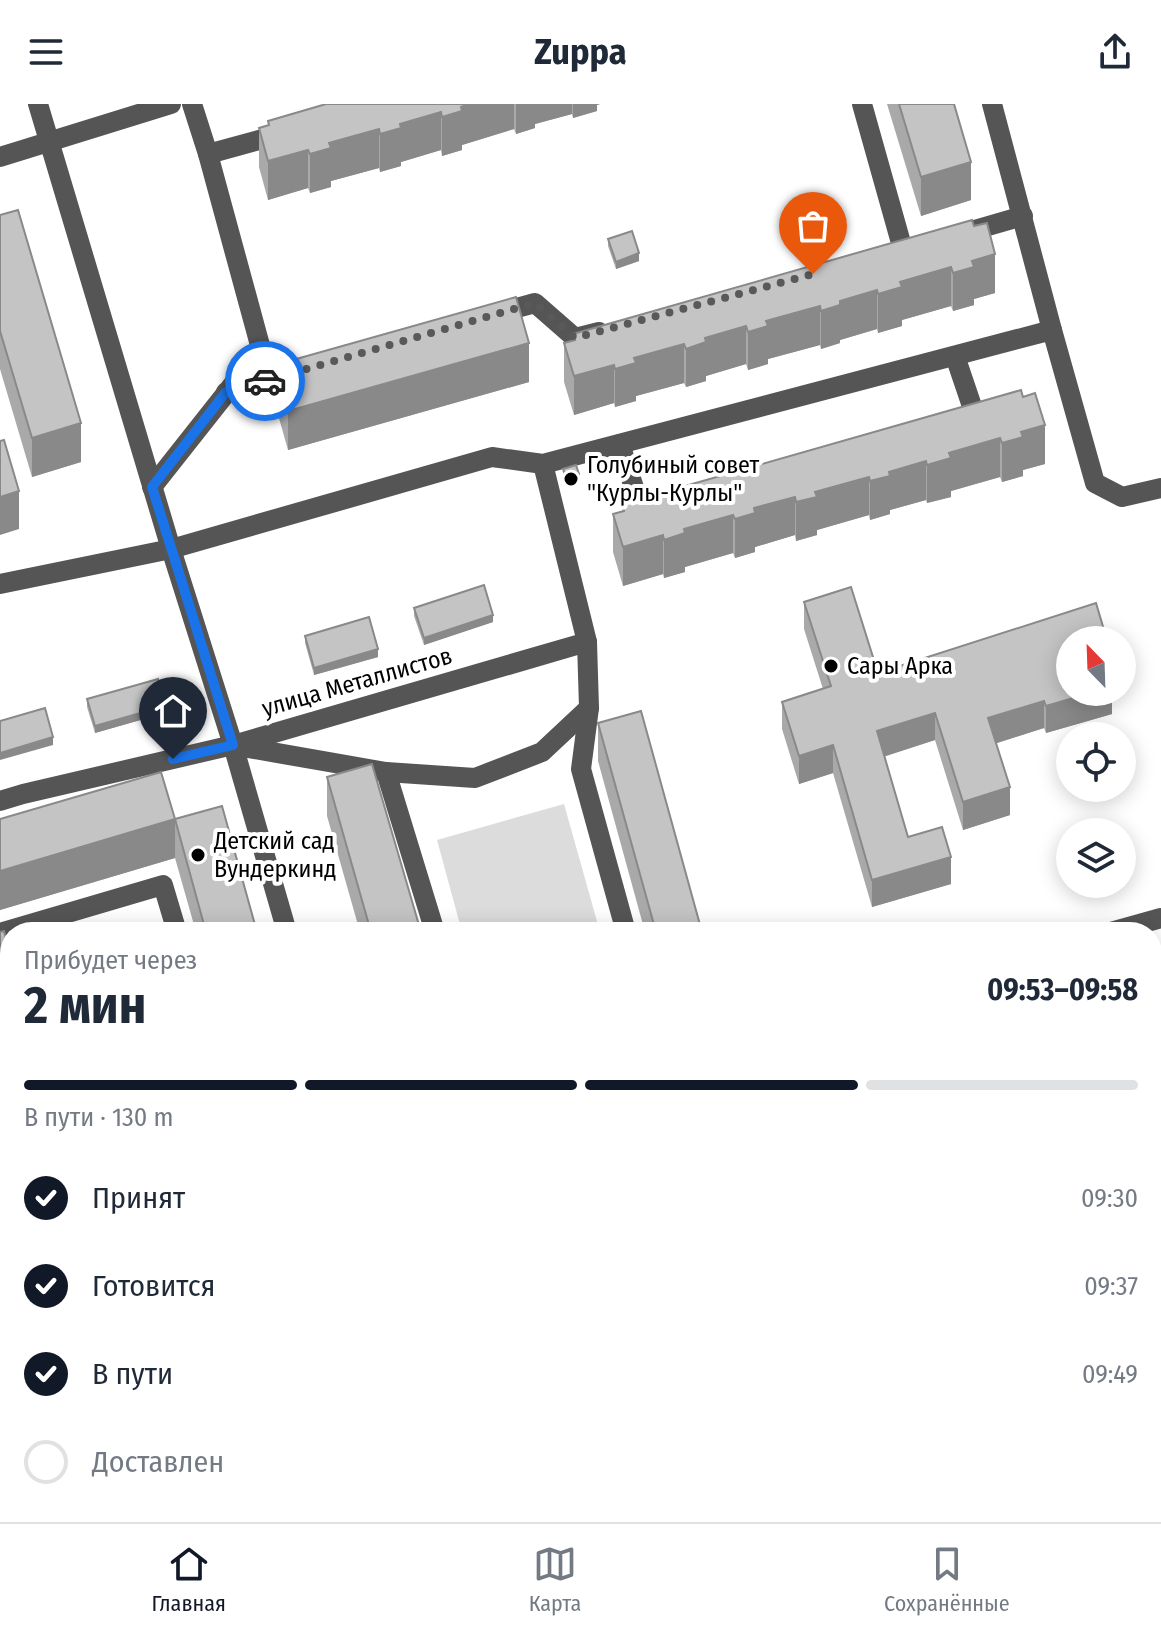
<!DOCTYPE html>
<html lang="ru">
<meta charset="utf-8">
<style>
:root{--surface:#fff;--page:#f6f6f7;--text:#1f2937;--muted:#747a83;--line:#e0e1e3;--accent:#111827}
body{margin:0;font-family:"Fira Sans Condensed",sans-serif;background:var(--page);color:var(--text);height:100vh;display:flex;flex-direction:column;font-size:30px;white-space:nowrap}
*{box-sizing:border-box;margin:0}
p{font-size:26px;color:var(--muted)}
.icon{flex:none;width:44px;height:44px;fill:none;stroke:currentColor;stroke-width:2;stroke-linecap:round;stroke-linejoin:round}
.map{position:relative;flex:1;overflow:hidden}
.drawer{position:absolute;left:0px;top:818px;width:1162px;height:600px;display:flex;flex-direction:column;background:var(--surface);border-radius:32px 32px 0 0;box-shadow:0 4px 20px #0003}
.drawer>*{flex:none}
.needle{width:52px;rotate:337deg}
.fabs{position:absolute;left:1056px;top:522px;display:grid;gap:16px}
.fabs a{display:grid;place-items:center;width:80px;height:80px;border-radius:50%;background:var(--surface);box-shadow:0 4px 20px #0003;font-size:40px}
.pin{position:absolute;display:grid;place-items:center;width:68px;height:68px;color:#fff;margin:-82px -34px;border-radius:50% 50% 50% 0;rotate:-45deg;box-shadow:0 0 8px #0007}
.pin .icon{rotate:45deg}
.courier{position:absolute;display:grid;place-items:center;width:80px;height:80px;margin:-40px;border:6px solid #1a73e8;border-radius:50%;background:#fff;color:#222;box-shadow:0 2px 10px #0007}
.overview em{font-style:normal;font-weight:700}
.overview div{display:flex;flex-direction:column-reverse}
.overview{display:flex;align-items:center;justify-content:space-between;height:136px;padding:0 24px}
h1{font-size:52px;font-weight:700;line-height:60px}
.bar{display:grid;grid-template-columns:repeat(4,1fr);gap:12px 8px;align-content:center;height:96px;padding:0 24px}
.bar i{height:10px;border-radius:6px;background:var(--line)}
.bar .current{background:var(--accent)}
.bar p{grid-column:span 4}
ol{padding:0 24px;list-style:none}
li{display:flex;align-items:center;gap:24px;height:88px}
li p{margin-inline-start:auto}
li .icon{padding:8px;border-radius:50%;background:var(--accent);color:#fff;stroke-width:4}
li:last-child{color:var(--muted)}
li i{width:44px;height:44px;border:4px solid var(--line);border-radius:50%}
header{display:flex;justify-content:space-between;align-items:center;height:104px;padding:0 24px;background:var(--surface);font-size:36px;font-weight:700}
.tab-bar{display:flex;justify-content:space-around;align-items:center;height:112px;border-top:2px solid var(--line);background:var(--surface);font-size:22px;color:var(--muted)}
.tab-bar a{display:grid;justify-items:center;gap:4px}
.tab-bar .current{color:var(--accent)}
.map>svg:first-child{display:block}
.green{fill:#dcdcdc}
.lines{fill:none;stroke-linecap:round;stroke-linejoin:round}
.minor{stroke:#555;stroke-width:20}
.wall{fill:#a9a9a9}
.shaded-wall{fill:#898989}
.building{fill:#c4c4c4;stroke:#898989;stroke-width:2}
.done{stroke:#595959;stroke-width:8;stroke-dasharray:0 14.4}
.route{stroke:#1a73e8;stroke-width:10}
.poi-dot{fill:#000;stroke:#fff;stroke-width:3}
.labels{text-anchor:middle;dominant-baseline:central;stroke-width:8;stroke-linejoin:round;paint-order:stroke}
.poi-label{font-size:24px;fill:#000;stroke:#fff;text-anchor:start}
.street-label{font-size:24px;fill:#000;stroke:#fff}
</style>
<header><svg class="icon" aria-label="menu" viewBox="0 0 24 24"><path d="M4 6h16M4 12h16M4 18h16"/></svg>Zuppa<svg class="icon" aria-label="share" viewBox="0 0 24 24"><path d="M12 15V3M7 8l5-5 5 5M5 13v7h14v-7"/></svg></header>
<div class="map">
<svg width="1161" height="1418" viewBox="0 0 1161 1418">
<rect width="100%" height="100%" fill="#fff"/>
<!-- green -->
<path class="green" d="M 564,700 L 600,828 L 462,828 L 437,736 Z"/>
<g class="lines">
<!-- minor -->
<g class="minor">
<path d="M 38,0 L 171,445 L 233,641 L 287,828"/>
<path d="M 862,0 L 903,146 L 889,150"/>
<path d="M 992,0 L 1052,226 L 1095,379 L 1122,393 L 1161,384"/>
<path d="M 208,50 L 285,29"/>
<path d="M 0,53 L 171,0"/>
<path d="M 964,129 L 1023,112"/>
<path d="M 495,210 L 535,199 L 575,234 L 599,228"/>
<path d="M 955,252 L 978,320 L 972,322"/>
<path d="M 226,288 L 299,267"/>
<path d="M 620,340 L 644,415 L 648,414"/>
<path d="M 543,360 L 587,538 L 589,604 L 581,665 L 626,828"/>
<path d="M 152,383 L 261,245 L 208,50 L 192,0"/>
<path d="M 0,480 L 171,445 L 492,353 L 543,360 L 1052,226"/>
<path d="M 237,642 L 386,668 L 435,828"/>
<path d="M 386,668 L 475,674 L 542,648 L 589,604"/>
<path d="M 0,697 L 23,690 L 233,641 L 587,538"/>
<path d="M 1111,828 L 1161,814"/>
<path d="M 0,829 L 163,781 L 177,828"/>
<path d="M 0,1090 L 6,1111 L 0,1113"/>
<path d="M 0,1187 L 10,1184"/>
<path d="M 0,1257 L 10,1254"/>
<path d="M 234,1408 L 236,1418"/>
<path d="M 99,1418 L 117,1413"/>
<path d="M 276,1418 L 277,1408"/>
<path d="M 618,1418 L 622,1408"/>
<path d="M 932,1418 L 935,1408"/>
</g>
</g>
<!-- wall -->
<g class="wall">
<path d="M 326,0 L 600,0 L 597,1 L 597,7 L 573,14 L 572,10 L 535,20 L 535,24 L 516,30 L 514,25 L 462,41 L 462,46 L 442,52 L 441,46 L 401,58 L 401,62 L 380,68 L 379,64 L 331,77 L 331,83 L 310,89 L 308,84 L 268,96 L 259,63 L 259,24 L 268,21 L 268,17 Z"/>
<path d="M 887,0 L 954,0 L 971,96 L 921,112 Z"/>
<path d="M 0,111 L 81,358 L 32,373 L 0,265 Z"/>
<path d="M 972,116 L 995,189 L 974,195 L 974,201 L 953,207 L 951,202 L 902,216 L 902,222 L 878,229 L 877,225 L 840,236 L 840,239 L 821,245 L 820,241 L 768,255 L 768,260 L 748,266 L 746,260 L 706,272 L 706,277 L 686,283 L 684,279 L 636,292 L 636,297 L 615,303 L 614,299 L 574,311 L 564,278 L 564,239 L 573,236 L 573,230 Z"/>
<path d="M 608,135 L 639,157 L 616,165 L 608,142 Z"/>
<path d="M 275,261 L 529,278 L 288,346 L 275,300 Z"/>
<path d="M 1021,286 L 1045,360 L 1023,366 L 1023,372 L 1002,378 L 1000,373 L 951,387 L 951,393 L 927,399 L 926,396 L 890,406 L 890,410 L 870,416 L 869,411 L 817,426 L 817,431 L 796,437 L 795,431 L 755,443 L 755,448 L 735,454 L 733,449 L 685,463 L 685,468 L 664,474 L 663,470 L 623,482 L 613,448 L 613,410 L 622,407 L 622,400 Z"/>
<path d="M 804,498 L 878,569 L 1070,536 L 1112,588 L 1112,610 L 1046,629 L 1044,624 L 996,639 L 1010,711 L 963,726 L 935,636 L 884,652 L 908,733 L 951,780 L 872,803 L 833,669 L 799,680 L 782,625 L 782,598 L 823,585 L 804,525 Z"/>
<path d="M 414,504 L 493,518 L 424,541 L 414,512 Z"/>
<path d="M 305,532 L 378,553 L 314,571 L 305,539 Z"/>
<path d="M 87,595 L 165,609 L 95,629 L 87,603 Z"/>
<path d="M 598,619 L 702,828 L 645,828 L 598,657 Z"/>
<path d="M 327,673 L 421,828 L 360,828 L 327,712 Z"/>
<path d="M 0,715 L 175,715 L 257,828 L 196,828 L 175,754 L 0,806 Z"/>
<path d="M 0,828 L 10,849 L 10,1064 L 0,1030 Z"/>
<path d="M 160,1408 L 219,1408 L 221,1418 L 163,1418 Z"/>
<path d="M 978,1408 L 1015,1408 L 1012,1418 L 1000,1418 L 978,1411 Z"/>
</g>
<!-- shaded-wall -->
<g class="shaded-wall">
<path d="M 470,0 L 514,0 L 514,25 L 462,41 L 462,46 L 442,52 L 442,13 L 461,3 Z"/>
<path d="M 516,0 L 572,0 L 572,10 L 535,20 L 535,24 L 516,30 Z"/>
<path d="M 573,0 L 600,0 L 597,1 L 597,7 L 573,14 Z"/>
<path d="M 441,8 L 441,46 L 401,58 L 401,62 L 380,68 L 380,30 L 400,20 Z"/>
<path d="M 379,25 L 379,64 L 331,77 L 331,83 L 310,89 L 310,50 L 329,39 Z"/>
<path d="M 308,46 L 308,84 L 268,96 L 268,57 Z"/>
<path d="M 971,58 L 971,96 L 921,112 L 921,73 Z"/>
<path d="M 639,149 L 639,157 L 616,165 L 616,158 Z"/>
<path d="M 995,150 L 995,189 L 974,195 L 974,201 L 953,207 L 953,169 L 972,157 Z"/>
<path d="M 951,163 L 951,202 L 902,216 L 902,222 L 878,229 L 878,190 L 900,178 Z"/>
<path d="M 877,186 L 877,225 L 840,236 L 840,239 L 821,245 L 821,207 L 840,197 Z"/>
<path d="M 820,202 L 820,241 L 768,255 L 768,260 L 748,266 L 748,228 L 766,217 Z"/>
<path d="M 746,222 L 746,260 L 706,272 L 706,277 L 686,283 L 686,245 L 705,234 Z"/>
<path d="M 529,239 L 529,278 L 288,346 L 288,307 Z"/>
<path d="M 684,240 L 684,279 L 636,292 L 636,297 L 615,303 L 615,265 L 634,254 Z"/>
<path d="M 614,261 L 614,299 L 574,311 L 574,272 Z"/>
<path d="M 81,319 L 81,358 L 32,373 L 32,334 Z"/>
<path d="M 1045,321 L 1045,360 L 1023,366 L 1023,372 L 1002,378 L 1002,339 L 1021,328 Z"/>
<path d="M 1000,334 L 1000,373 L 951,387 L 951,393 L 927,399 L 927,361 L 949,349 Z"/>
<path d="M 926,357 L 926,396 L 890,406 L 890,410 L 870,416 L 870,377 L 889,368 Z"/>
<path d="M 579,370 L 579,377 L 566,381 L 566,374 Z"/>
<path d="M 869,373 L 869,411 L 817,426 L 817,431 L 796,437 L 796,398 L 815,388 Z"/>
<path d="M 19,387 L 19,425 L 0,431 L 0,393 Z"/>
<path d="M 795,393 L 795,431 L 755,443 L 755,448 L 735,454 L 735,415 L 754,404 Z"/>
<path d="M 733,411 L 733,449 L 685,463 L 685,468 L 664,474 L 664,436 L 684,425 Z"/>
<path d="M 663,431 L 663,470 L 623,482 L 623,443 Z"/>
<path d="M 493,511 L 493,518 L 424,541 L 424,534 Z"/>
<path d="M 378,545 L 378,553 L 314,571 L 314,564 Z"/>
<path d="M 1094,588 L 1112,588 L 1112,610 L 1046,629 L 1046,602 Z"/>
<path d="M 1044,597 L 1044,624 L 988,642 L 988,614 Z"/>
<path d="M 165,602 L 165,609 L 95,629 L 95,622 Z"/>
<path d="M 935,609 L 935,636 L 877,655 L 877,627 Z"/>
<path d="M 53,633 L 53,641 L 0,656 L 0,649 Z"/>
<path d="M 833,641 L 833,669 L 799,680 L 799,652 Z"/>
<path d="M 1010,683 L 1010,711 L 963,726 L 963,698 Z"/>
<path d="M 175,715 L 175,754 L 0,806 L 0,767 Z"/>
<path d="M 951,753 L 951,780 L 872,803 L 872,776 Z"/>
<path d="M 10,1320 L 10,1341 L 0,1343 L 0,1322 Z"/>
<path d="M 10,1403 L 10,1408 L 67,1408 L 31,1418 L 0,1418 L 0,1406 Z"/>
<path d="M 698,1408 L 701,1408 L 697,1418 L 694,1418 Z"/>
</g>
<!-- building -->
<g class="building">
<path d="M 326,0 L 470,0 L 461,3 L 462,7 L 442,13 L 441,8 L 400,20 L 401,24 L 380,30 L 379,25 L 329,39 L 331,44 L 310,50 L 308,46 L 268,57 L 259,24 L 269,21 L 268,17 Z"/>
<path d="M 899,0 L 954,0 L 971,58 L 921,73 Z"/>
<path d="M 18,106 L 81,319 L 32,334 L 0,227 L 0,111 Z"/>
<path d="M 972,116 L 974,122 L 987,119 L 995,150 L 972,157 L 974,163 L 953,169 L 951,163 L 900,178 L 902,183 L 878,190 L 877,186 L 840,197 L 840,201 L 821,207 L 820,202 L 766,217 L 768,222 L 748,228 L 746,222 L 705,234 L 706,238 L 686,245 L 684,240 L 634,254 L 636,259 L 615,265 L 614,261 L 574,272 L 564,239 L 575,236 L 573,230 Z"/>
<path d="M 632,127 L 639,149 L 616,158 L 608,135 Z"/>
<path d="M 516,193 L 529,239 L 288,307 L 275,261 Z"/>
<path d="M 1021,286 L 1023,293 L 1035,289 L 1045,321 L 1021,328 L 1023,333 L 1002,339 L 1000,334 L 949,349 L 951,354 L 927,361 L 926,357 L 889,368 L 890,372 L 870,377 L 869,373 L 815,388 L 817,393 L 796,398 L 795,393 L 754,404 L 755,409 L 735,415 L 733,411 L 684,425 L 685,429 L 664,436 L 663,431 L 623,443 L 613,410 L 624,407 L 622,400 Z"/>
<path d="M 4,336 L 19,387 L 0,393 L 0,337 Z"/>
<path d="M 576,361 L 579,370 L 566,374 L 563,365 Z"/>
<path d="M 484,481 L 493,511 L 424,534 L 414,504 Z"/>
<path d="M 851,483 L 878,569 L 1096,499 L 1107,536 L 1070,536 L 1070,588 L 1094,588 L 1046,602 L 1044,597 L 988,614 L 1010,683 L 963,698 L 935,609 L 877,627 L 908,733 L 942,723 L 951,753 L 872,776 L 833,641 L 799,652 L 782,598 L 831,582 L 804,498 Z"/>
<path d="M 369,513 L 378,545 L 314,564 L 305,532 Z"/>
<path d="M 158,575 L 165,602 L 95,622 L 87,595 Z"/>
<path d="M 45,604 L 53,633 L 0,649 L 0,617 Z"/>
<path d="M 641,607 L 702,828 L 656,828 L 598,619 Z"/>
<path d="M 372,660 L 421,828 L 371,828 L 327,673 Z"/>
<path d="M 161,668 L 175,715 L 0,767 L 0,715 Z"/>
<path d="M 222,702 L 257,828 L 206,828 L 175,715 Z"/>
<path d="M 4,827 L 10,849 L 10,1026 L 0,991 L 0,828 Z"/>
<path d="M 10,1267 L 10,1320 L 0,1322 L 0,1270 Z"/>
<path d="M 10,1352 L 10,1403 L 0,1406 L 0,1354 Z"/>
<path d="M 166,1408 L 219,1408 L 221,1418 L 169,1418 Z"/>
<path d="M 356,1408 L 395,1408 L 391,1418 L 352,1418 Z"/>
<path d="M 660,1408 L 698,1408 L 694,1418 L 656,1418 Z"/>
<path d="M 991,1408 L 1013,1408 L 1011,1414 Z"/>
<path d="M 542,1410 L 564,1418 L 539,1418 Z"/>
<path d="M 853,1414 L 864,1418 L 851,1418 Z"/>
</g>
<g class="lines">
<!-- done -->
<path class="done" d="M 265,277 L 535,199 L 575,234 L 813,170"/>
<!-- route -->
<path class="route" d="M 173,655 L 233,641 L 152,383 L 226,288 L 265,277"/>
</g>
<!-- markers -->
<g class="poi-dot">
<circle cx="571" cy="375" r="8"/>
<circle cx="831" cy="562" r="8"/>
<circle cx="198" cy="751" r="8"/>
</g>
<g class="labels">
<!-- poi labels -->
<g class="poi-label">
<text x="587" y="361">Голубиный совет<tspan x="587" dy="28">"Курлы-Курлы"</tspan></text>
<text x="847" y="562">Сары Арка</text>
<text x="214" y="737">Детский сад<tspan x="214" dy="28">Вундеркинд</tspan></text>
</g>
<!-- street labels -->
<g class="street-label">
<text transform="translate(357 578) rotate(-16)">улица Металлистов</text>
</g>
</g>
</svg>
<div class="fabs">
<a><svg class="needle" viewBox="-14 -14 28 28"><path d="M0-13l5 13h-10z" fill="#e53935"/><path d="M0 13l5-13h-10z" fill="#747a83"/></svg></a>
<a><svg class="icon" aria-label="locate" viewBox="0 0 24 24"><circle cx="12" cy="12" r="6"/><path d="M12 2v4M12 18v4M2 12h4M18 12h4"/></svg></a>
<a><svg class="icon" aria-label="layers" viewBox="0 0 24 24"><path d="M12 4l9 5-9 5-9-5zM3 14l9 5 9-5"/></svg></a>
</div>
<div class="pin" style="left:813px;top:170px;background:#ea580c"><svg class="icon" aria-label="bag" viewBox="0 0 24 24"><path d="M5 8h14l-1 12H6zM9 8a3 3 0 0 1 6 0"/></svg></div>
<div class="pin" style="left:173px;top:655px;background:#1f2937"><svg class="icon" aria-label="home" viewBox="0 0 24 24"><path d="M3 11l9-7 9 7M6 9v11h12V9"/></svg></div>
<div class="courier" style="left:265px;top:277px"><svg class="icon" aria-label="car" viewBox="0 0 24 24"><path d="M5 17H2v-5l4-1 3-4h7l3 4 3 1v5h-3M9 17h6M6 11h13"/><circle cx="7" cy="17" r="2"/><circle cx="17" cy="17" r="2"/></svg></div>
<section class="drawer">
<div class="overview"><div><h1>2 мин</h1><p>Прибудет через</p></div><em>09:53–09:58</em></div>
<div class="bar"><i class="current"></i><i class="current"></i><i class="current"></i><i></i><p>В пути · 130 m</p></div>
<ol>
<li><svg class="icon" aria-label="check" viewBox="0 0 24 24"><path d="M5 12l5 5 9-10"/></svg>Принят<p>09:30</p></li>
<li><svg class="icon" aria-label="check" viewBox="0 0 24 24"><path d="M5 12l5 5 9-10"/></svg>Готовится<p>09:37</p></li>
<li><svg class="icon" aria-label="check" viewBox="0 0 24 24"><path d="M5 12l5 5 9-10"/></svg>В пути<p>09:49</p></li>
<li><i></i>Доставлен</li>
</ol>
</section>
</div>
<nav class="tab-bar">
<a class="current"><svg class="icon" aria-label="home" viewBox="0 0 24 24"><path d="M3 11l9-7 9 7M6 9v11h12V9"/></svg>Главная</a>
<a><svg class="icon" aria-label="map" viewBox="0 0 24 24"><path d="M3 6l6-2 6 2 6-2v14l-6 2-6-2-6 2zM9 4v14M15 6v14"/></svg>Карта</a>
<a><svg class="icon" aria-label="saved" viewBox="0 0 24 24"><path d="M7 4h10v16l-5-4-5 4z"/></svg>Сохранённые</a>
</nav>
